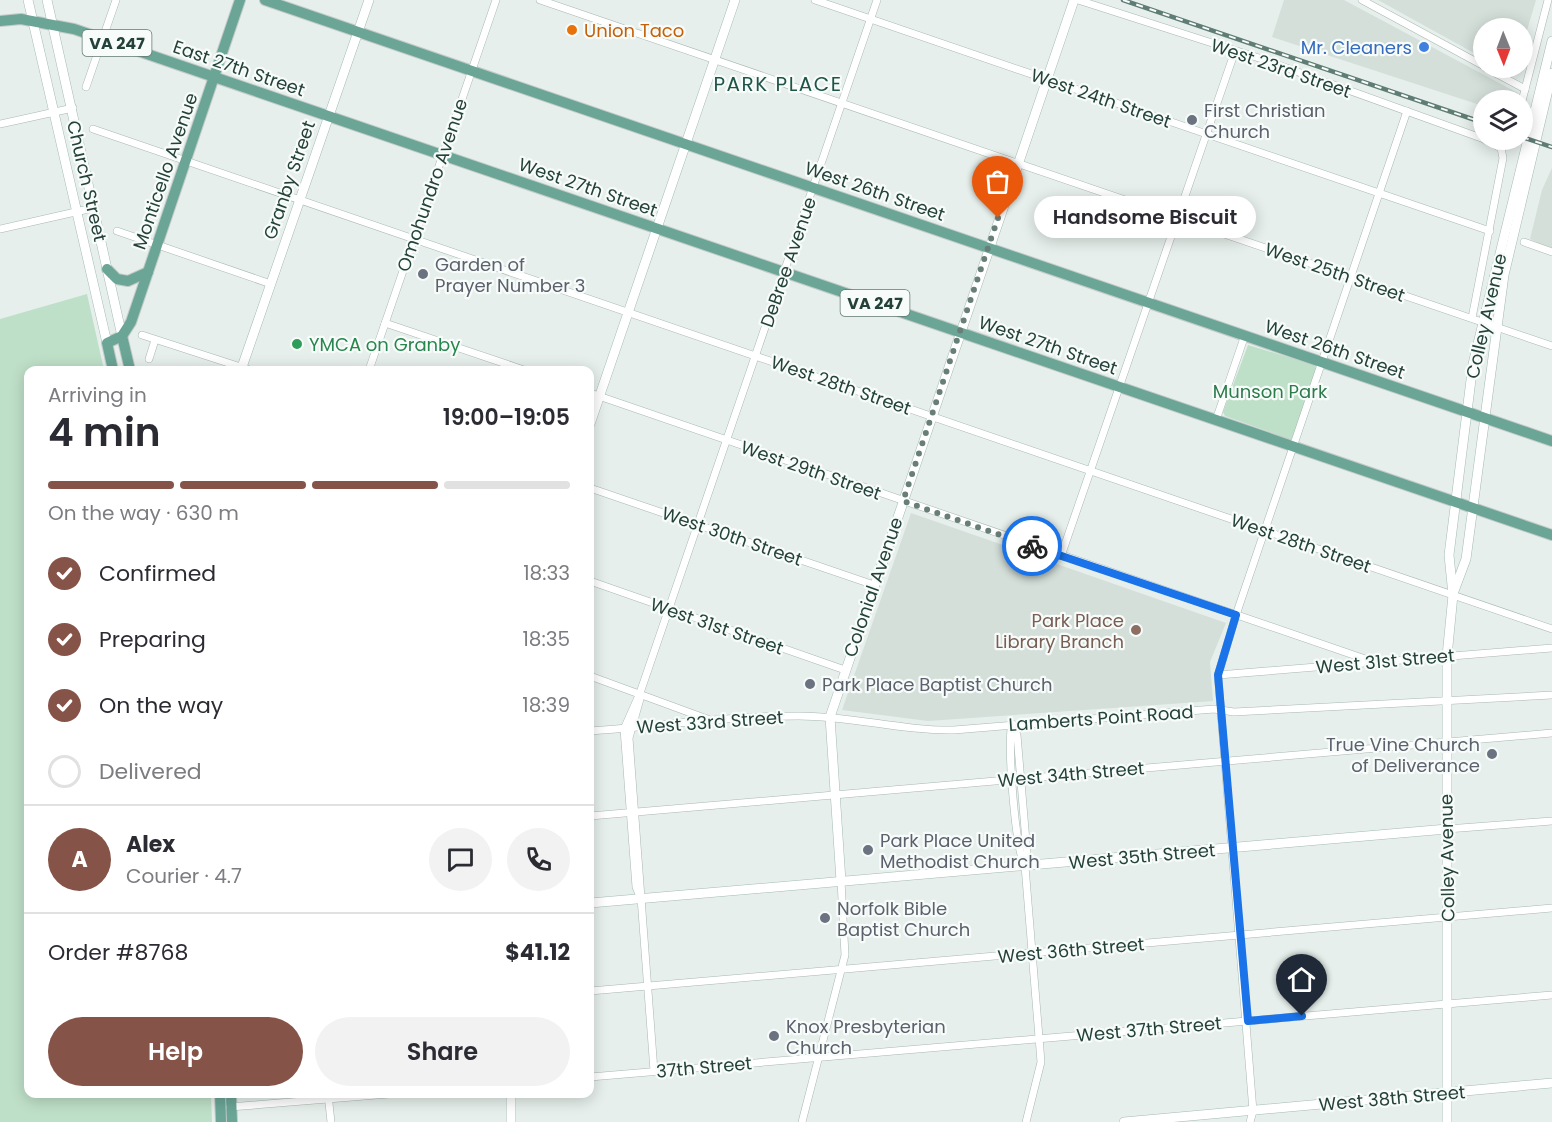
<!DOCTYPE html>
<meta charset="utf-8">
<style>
:root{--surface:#fff;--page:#f2f2f3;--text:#2b2b33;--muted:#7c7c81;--line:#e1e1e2;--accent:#855347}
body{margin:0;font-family:Poppins,sans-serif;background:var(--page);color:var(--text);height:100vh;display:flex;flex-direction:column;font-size:22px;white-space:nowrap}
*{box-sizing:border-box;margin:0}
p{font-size:20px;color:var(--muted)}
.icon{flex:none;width:33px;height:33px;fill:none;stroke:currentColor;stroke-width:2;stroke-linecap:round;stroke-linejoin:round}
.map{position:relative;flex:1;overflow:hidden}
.side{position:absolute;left:24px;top:366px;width:570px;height:732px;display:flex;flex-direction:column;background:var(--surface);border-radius:12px;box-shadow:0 3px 15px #0003}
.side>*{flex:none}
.needle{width:39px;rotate:179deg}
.controls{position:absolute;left:1473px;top:18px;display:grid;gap:12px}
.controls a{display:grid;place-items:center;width:60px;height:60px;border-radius:50%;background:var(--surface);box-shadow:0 3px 15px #0003;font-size:30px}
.pin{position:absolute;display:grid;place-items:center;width:51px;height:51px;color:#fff;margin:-62px -26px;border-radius:50% 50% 50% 0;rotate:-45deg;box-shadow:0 0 6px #0007}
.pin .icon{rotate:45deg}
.courier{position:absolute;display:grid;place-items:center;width:60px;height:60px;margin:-30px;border:4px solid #1a73e8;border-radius:50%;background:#fff;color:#222;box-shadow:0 2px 8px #0007}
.bubble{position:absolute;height:42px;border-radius:21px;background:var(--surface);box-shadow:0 3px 15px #0003;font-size:20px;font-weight:600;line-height:42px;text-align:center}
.overview em{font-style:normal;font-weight:600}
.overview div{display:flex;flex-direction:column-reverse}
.overview{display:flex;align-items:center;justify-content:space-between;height:102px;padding:0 24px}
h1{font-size:39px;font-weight:600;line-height:45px}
.bar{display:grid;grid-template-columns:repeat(4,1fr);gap:9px 6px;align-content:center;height:72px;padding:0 24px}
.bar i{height:8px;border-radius:4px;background:var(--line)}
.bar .active{background:var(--accent)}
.bar p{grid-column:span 4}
.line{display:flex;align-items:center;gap:15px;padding:0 24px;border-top:2px solid var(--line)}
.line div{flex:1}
.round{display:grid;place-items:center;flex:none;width:63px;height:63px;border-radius:32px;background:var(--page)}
ol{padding:0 24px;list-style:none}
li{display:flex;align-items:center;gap:18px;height:66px}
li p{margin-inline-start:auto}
li .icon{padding:6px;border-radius:50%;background:var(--accent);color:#fff;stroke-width:4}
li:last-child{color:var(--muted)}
li i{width:33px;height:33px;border:3px solid var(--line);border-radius:50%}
.cta{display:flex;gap:12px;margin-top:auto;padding:12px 24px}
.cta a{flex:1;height:69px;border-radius:36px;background:var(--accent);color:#fff;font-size:24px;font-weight:600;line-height:69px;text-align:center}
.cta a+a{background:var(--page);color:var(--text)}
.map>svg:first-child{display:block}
.built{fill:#d4dfda}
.green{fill:#bfe0c8}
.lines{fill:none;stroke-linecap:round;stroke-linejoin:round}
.street-casing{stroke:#a8b8b2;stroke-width:8}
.secondary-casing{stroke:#a4bbb3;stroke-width:10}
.primary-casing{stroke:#c2cac8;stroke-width:12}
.street{stroke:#fff;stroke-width:7}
.secondary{stroke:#fff;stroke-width:9}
.primary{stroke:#6aa596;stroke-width:10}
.rail-casing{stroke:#5f7d75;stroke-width:4.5}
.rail{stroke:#f7fbf9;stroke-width:2;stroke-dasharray:7;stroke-linecap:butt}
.done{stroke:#687f78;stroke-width:6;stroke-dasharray:0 10.8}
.route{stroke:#1a73e8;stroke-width:8}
.food-dot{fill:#e8710a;stroke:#f7fbf9;stroke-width:2}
.shop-dot{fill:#3f7fe0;stroke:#f7fbf9;stroke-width:2}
.worship-dot{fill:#6b7280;stroke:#f7fbf9;stroke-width:2}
.leisure-dot{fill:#2e9e5b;stroke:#f7fbf9;stroke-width:2}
.education-dot{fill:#8d6e63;stroke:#f7fbf9;stroke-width:2}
.labels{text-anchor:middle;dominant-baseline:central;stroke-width:4.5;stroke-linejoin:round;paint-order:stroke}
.shield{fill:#f7fbf9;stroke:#637a73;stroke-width:1.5}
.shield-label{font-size:16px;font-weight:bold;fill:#24423a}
.food-label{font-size:18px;fill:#c56008;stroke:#f7fbf9;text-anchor:start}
.shop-label{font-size:18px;fill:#366cbe;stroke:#f7fbf9;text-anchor:end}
.street-label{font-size:18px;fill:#24423a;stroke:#f7fbf9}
.worship-label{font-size:18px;fill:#5b616d;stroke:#f7fbf9;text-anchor:start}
.leisure-label{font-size:18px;fill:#27864d;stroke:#f7fbf9;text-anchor:start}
.park-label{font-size:18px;fill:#2d7a4b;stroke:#f7fbf9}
.education-label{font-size:18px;fill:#785e54;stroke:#f7fbf9;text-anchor:end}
.neighbourhood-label{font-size:20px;letter-spacing:1.5px;fill:#1f5548;stroke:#f7fbf9}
</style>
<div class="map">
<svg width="1552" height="1122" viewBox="0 0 1552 1122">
<rect width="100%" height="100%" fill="#e6efeb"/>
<!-- built -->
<g class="built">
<path d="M 1284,0 L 1344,0 L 1518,93 L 1515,100 L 1484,100 L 1483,106 L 1272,37 Z"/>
<path d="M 1378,0 L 1536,0 L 1523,44 L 1522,28 L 1484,28 L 1483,58 Z"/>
<path d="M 1552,168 L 1552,250 L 1530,239 L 1542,190 Z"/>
<path d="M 911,513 L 1226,623 L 1210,662 L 1213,701 L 928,721 L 842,710 Z"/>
</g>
<!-- green -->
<g class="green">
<path d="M 87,294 L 104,370 L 28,370 L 28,1094 L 211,1094 L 212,1122 L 0,1122 L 0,319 Z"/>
<path d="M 1248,345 L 1315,365 L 1316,370 L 1292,440 L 1225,416 L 1223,412 Z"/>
</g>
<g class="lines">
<defs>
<g id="street">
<path d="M 540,0 L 1552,346"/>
<path d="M 815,0 L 1490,231"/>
<path d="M 1078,0 L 1262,59 L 1484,139"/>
<path d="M 1362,0 L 1484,66"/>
<path d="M 1486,68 L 1525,89"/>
<path d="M 86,87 L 116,0"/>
<path d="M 1522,101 L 1548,0"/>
<path d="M 0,124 L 73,108"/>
<path d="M 93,129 L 1552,629"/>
<path d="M 0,229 L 93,208"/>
<path d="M 117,231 L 271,284"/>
<path d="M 1524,242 L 1552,252"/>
<path d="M 1472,318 L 1503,158 L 1501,148 L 1485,140"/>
<path d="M 385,323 L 524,370"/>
<path d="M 142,335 L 250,370"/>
<path d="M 149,359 L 155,340"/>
<path d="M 369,370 L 496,0"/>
<path d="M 590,393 L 1374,662"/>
<path d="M 1216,420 L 1245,335"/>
<path d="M 590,488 L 874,585"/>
<path d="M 1061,556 L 1235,51"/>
<path d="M 590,581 L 845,670"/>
<path d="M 1218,675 L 1552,648"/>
<path d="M 590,676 L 710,720"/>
<path d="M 640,699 L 629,738 L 654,1071"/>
<path d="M 1012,724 L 1017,735 L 1027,853 L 1025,866 L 1041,1062 L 1026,1122"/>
<path d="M 1012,724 C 1007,743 1015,849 1025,866"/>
<path d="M 590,731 C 659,726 730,716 799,716 C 852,716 902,731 954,730 L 1214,709 L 1234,712 L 1552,695"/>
<path d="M 590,816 L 1552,733"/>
<path d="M 1447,829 L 1552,821"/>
<path d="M 641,899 L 636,887 L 624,729 L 640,693 L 877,0"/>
<path d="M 590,991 L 1552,908"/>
<path d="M 590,1077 L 1552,995"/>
<path d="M 328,1094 L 331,1122"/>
<path d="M 230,1107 L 389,1094"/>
<path d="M 802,1122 L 845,955 L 841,881"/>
<path d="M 1250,1122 L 1253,1111 L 1218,675 L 1236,615 L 1407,111"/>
</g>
<g id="secondary">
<path d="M 28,0 L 107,343"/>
<path d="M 47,0 L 122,336"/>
<path d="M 241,370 L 369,0"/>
<path d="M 590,424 L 735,0"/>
<path d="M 1454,591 L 1466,559 L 1504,275 L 1552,73"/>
<path d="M 841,881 L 830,717 L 1074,0"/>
<path d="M 590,903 L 1447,829"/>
<path d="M 511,1094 L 511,1122"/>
<path d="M 1124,1122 L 1552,1083"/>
<path d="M 1447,1122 L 1447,656 L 1453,595 L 1449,555 L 1473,364 L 1552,41"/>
</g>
<g id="primary">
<path d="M 265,0 L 1552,441"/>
<path d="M 0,21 L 21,19 L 74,29 L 1552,535"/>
<path d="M 107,269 L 117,279 L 128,281 L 148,272"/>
<path d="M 122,336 L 130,370"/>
<path d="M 113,370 L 107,343 L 122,336 L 131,322 L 240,0"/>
<path d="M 220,1094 L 221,1122"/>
<path d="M 231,1094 L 232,1122"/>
</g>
</defs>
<!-- street casing -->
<use href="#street" class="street-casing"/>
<!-- secondary casing -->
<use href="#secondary" class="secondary-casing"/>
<!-- primary casing -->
<use href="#primary" class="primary-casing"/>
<!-- street -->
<use href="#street" class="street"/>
<!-- secondary -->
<use href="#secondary" class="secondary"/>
<!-- primary -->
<use href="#primary" class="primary"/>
<defs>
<g id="rail">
<path d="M 1123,0 L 1484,123"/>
<path d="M 1522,137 L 1552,147"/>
</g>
</defs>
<!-- rail casing -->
<use href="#rail" class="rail-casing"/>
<!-- rail -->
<use href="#rail" class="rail"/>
</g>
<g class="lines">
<!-- done -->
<path class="done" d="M 998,218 L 903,501 L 1032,546"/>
<!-- route -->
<path class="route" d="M 1032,546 L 1236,615 L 1218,675 L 1248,1021 L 1302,1016"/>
</g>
<!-- markers -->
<circle class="food-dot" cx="572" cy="30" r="6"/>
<circle class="shop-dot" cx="1424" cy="47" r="6"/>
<g class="worship-dot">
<circle cx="1192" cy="120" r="6"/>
<circle cx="423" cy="274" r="6"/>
<circle cx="810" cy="684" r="6"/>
<circle cx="1492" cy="754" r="6"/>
<circle cx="868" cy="850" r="6"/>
<circle cx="825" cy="918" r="6"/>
<circle cx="774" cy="1036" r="6"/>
</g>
<circle class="leisure-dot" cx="297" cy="344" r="6"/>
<circle class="education-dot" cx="1136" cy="630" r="6"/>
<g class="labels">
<!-- shield labels -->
<g class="shield">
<rect x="82.5" y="30" width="69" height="26" rx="4.5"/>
<rect x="840.5" y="290" width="69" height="26" rx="4.5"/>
</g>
<g class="shield-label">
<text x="117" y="43">VA 247</text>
<text x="875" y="303">VA 247</text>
</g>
<!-- food labels -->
<g class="food-label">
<text x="584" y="30">Union Taco</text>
</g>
<!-- shop labels -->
<g class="shop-label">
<text x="1412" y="47">Mr. Cleaners</text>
</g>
<!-- street labels -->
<g class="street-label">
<text transform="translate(239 68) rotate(19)">East 27th Street</text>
<text transform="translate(1281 68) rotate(19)">West 23rd Street</text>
<text transform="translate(1101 98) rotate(19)">West 24th Street</text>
<text transform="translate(165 171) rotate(-71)">Monticello Avenue</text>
<text transform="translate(289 180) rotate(-71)">Granby Street</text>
<text transform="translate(87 181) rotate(77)">Church Street</text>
<text transform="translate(432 185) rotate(-71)">Omohundro Avenue</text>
<text transform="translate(588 187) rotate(19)">West 27th Street</text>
<text transform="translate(875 191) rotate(19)">West 26th Street</text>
<text transform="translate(788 262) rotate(-71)">DeBree Avenue</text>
<text transform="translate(1335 272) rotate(19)">West 25th Street</text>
<text transform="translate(1486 316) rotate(-77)">Colley Avenue</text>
<text transform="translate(1048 345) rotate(19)">West 27th Street</text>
<text transform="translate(1335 349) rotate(19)">West 26th Street</text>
<text transform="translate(841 385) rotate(19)">West 28th Street</text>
<text transform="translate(811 470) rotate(19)">West 29th Street</text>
<text transform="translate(732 536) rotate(19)">West 30th Street</text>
<text transform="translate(1301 543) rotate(19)">West 28th Street</text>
<text transform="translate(873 587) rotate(-71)">Colonial Avenue</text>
<text transform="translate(717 626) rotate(19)">West 31st Street</text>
<text transform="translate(1385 661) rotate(-5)">West 31st Street</text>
<text transform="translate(1101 718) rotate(-4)">Lamberts Point Road</text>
<text transform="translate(710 722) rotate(-4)">West 33rd Street</text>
<text transform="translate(1071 774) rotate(-5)">West 34th Street</text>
<text transform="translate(1142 856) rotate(-5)">West 35th Street</text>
<text transform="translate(1447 858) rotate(-91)">Colley Avenue</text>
<text transform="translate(1071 950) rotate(-5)">West 36th Street</text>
<text transform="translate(1149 1029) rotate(-5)">West 37th Street</text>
<text transform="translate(704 1067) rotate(-5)">37th Street</text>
<text transform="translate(1392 1098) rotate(-5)">West 38th Street</text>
</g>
<!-- worship labels -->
<g class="worship-label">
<text x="1204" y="110">First Christian<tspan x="1204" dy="21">Church</tspan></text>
<text x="435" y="264">Garden of<tspan x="435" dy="21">Prayer Number 3</tspan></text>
<text x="822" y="684">Park Place Baptist Church</text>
<text x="1480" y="744" text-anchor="end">True Vine Church<tspan x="1480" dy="21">of Deliverance</tspan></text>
<text x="880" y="840">Park Place United<tspan x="880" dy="21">Methodist Church</tspan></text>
<text x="837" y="908">Norfolk Bible<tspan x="837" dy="21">Baptist Church</tspan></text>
<text x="786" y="1026">Knox Presbyterian<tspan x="786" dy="21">Church</tspan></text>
</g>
<!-- leisure labels -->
<g class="leisure-label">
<text x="309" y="344">YMCA on Granby</text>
</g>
<!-- park labels -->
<g class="park-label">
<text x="1270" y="391">Munson Park</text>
</g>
<!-- education labels -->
<g class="education-label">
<text x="1124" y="620">Park Place<tspan x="1124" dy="21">Library Branch</tspan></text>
</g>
<!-- neighbourhood labels -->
<g class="neighbourhood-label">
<text x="778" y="84">PARK PLACE</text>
</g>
</g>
</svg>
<div class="controls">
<a><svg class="needle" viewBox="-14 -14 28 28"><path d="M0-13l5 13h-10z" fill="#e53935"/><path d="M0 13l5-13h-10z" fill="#7c7c81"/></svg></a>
<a><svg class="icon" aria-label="layers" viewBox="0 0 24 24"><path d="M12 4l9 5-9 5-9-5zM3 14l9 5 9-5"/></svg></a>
</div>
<div class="pin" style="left:998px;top:218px;background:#ea580c"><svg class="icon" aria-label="bag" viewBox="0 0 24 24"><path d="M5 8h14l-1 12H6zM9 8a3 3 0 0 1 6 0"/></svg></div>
<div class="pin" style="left:1302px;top:1016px;background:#1f2937"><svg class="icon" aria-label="home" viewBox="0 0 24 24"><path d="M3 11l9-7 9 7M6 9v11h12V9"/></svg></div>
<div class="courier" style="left:1032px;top:546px"><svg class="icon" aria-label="bike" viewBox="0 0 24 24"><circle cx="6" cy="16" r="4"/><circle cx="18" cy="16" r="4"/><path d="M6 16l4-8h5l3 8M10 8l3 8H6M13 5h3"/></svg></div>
<div class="bubble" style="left:1034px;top:196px;width:222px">Handsome Biscuit</div>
<section class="side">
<div class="overview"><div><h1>4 min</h1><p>Arriving in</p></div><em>19:00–19:05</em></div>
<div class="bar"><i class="active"></i><i class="active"></i><i class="active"></i><i></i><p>On the way · 630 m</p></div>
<ol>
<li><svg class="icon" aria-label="check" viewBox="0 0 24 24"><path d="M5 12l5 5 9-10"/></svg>Confirmed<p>18:33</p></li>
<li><svg class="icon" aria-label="check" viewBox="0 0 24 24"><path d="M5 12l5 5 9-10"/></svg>Preparing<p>18:35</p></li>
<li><svg class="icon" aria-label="check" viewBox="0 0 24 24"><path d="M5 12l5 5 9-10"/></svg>On the way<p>18:39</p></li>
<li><i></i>Delivered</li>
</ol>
<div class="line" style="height:108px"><b class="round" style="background:var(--accent);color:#fff">A</b><div><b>Alex</b><p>Courier · 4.7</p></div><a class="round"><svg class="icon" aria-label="chat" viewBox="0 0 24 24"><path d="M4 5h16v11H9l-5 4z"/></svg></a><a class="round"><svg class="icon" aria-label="phone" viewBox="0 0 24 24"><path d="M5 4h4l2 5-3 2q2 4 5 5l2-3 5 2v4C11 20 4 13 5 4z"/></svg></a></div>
<div class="line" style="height:78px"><div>Order #8768</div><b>$41.12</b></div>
<div class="cta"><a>Help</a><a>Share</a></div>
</section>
</div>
